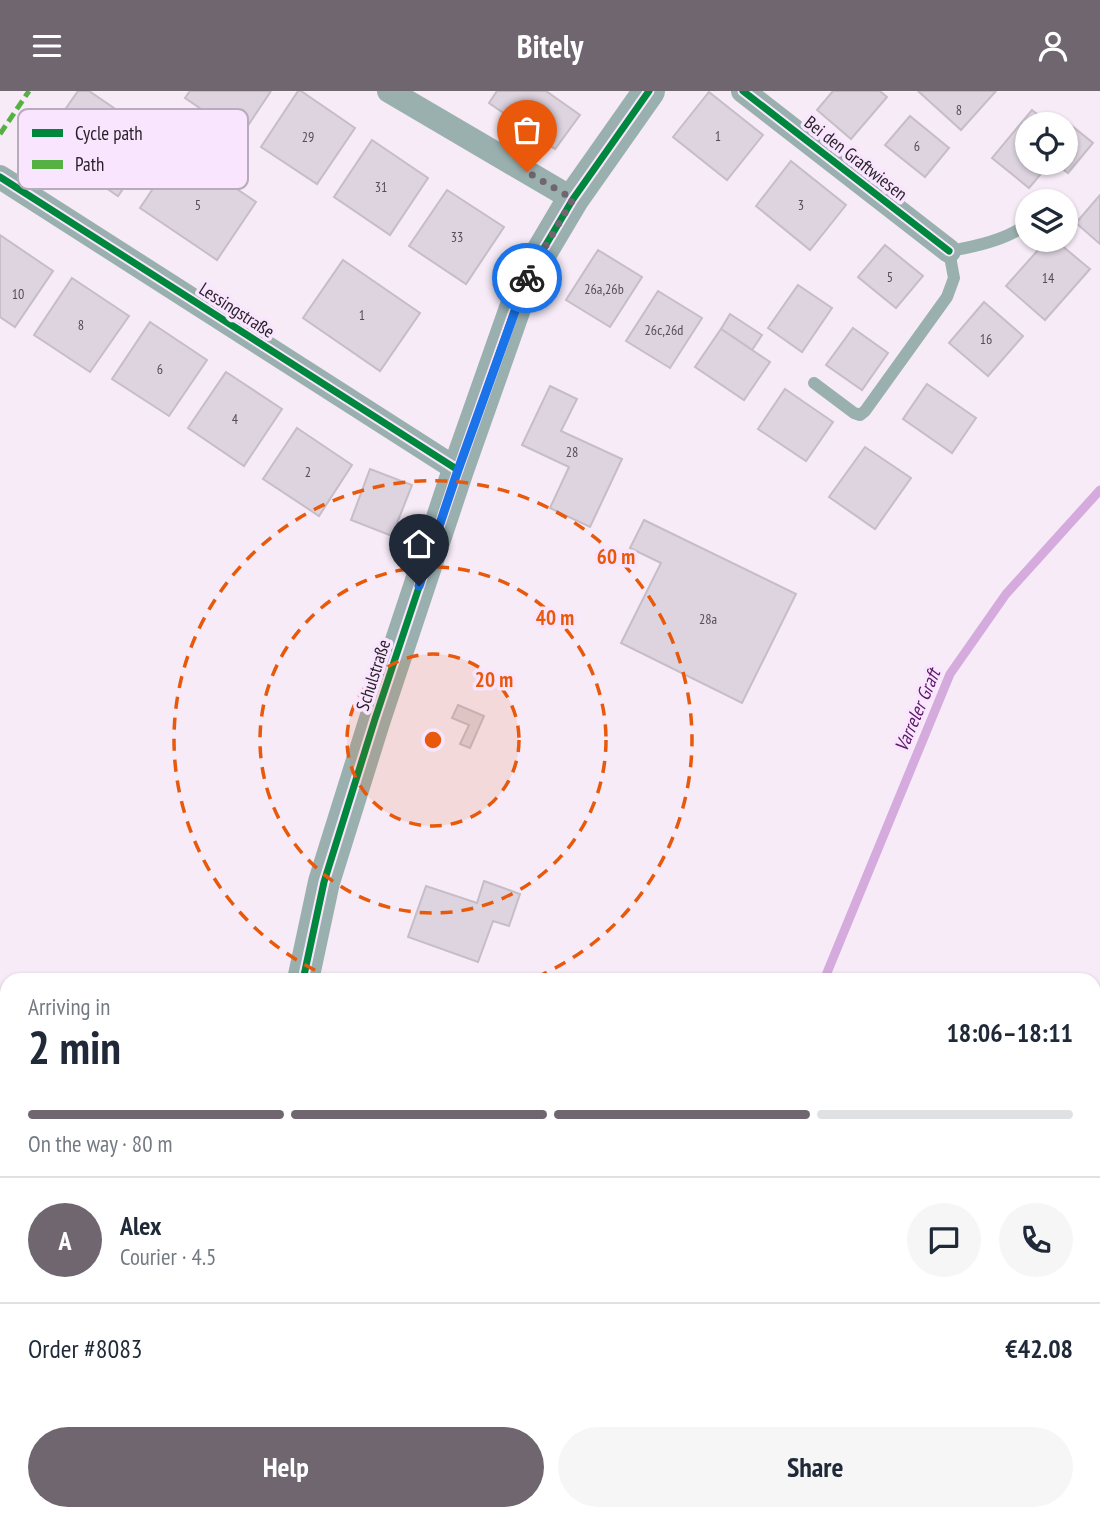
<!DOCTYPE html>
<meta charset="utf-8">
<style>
:root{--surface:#fff;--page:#f6f6f7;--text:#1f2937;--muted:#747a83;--line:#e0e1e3;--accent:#6f6670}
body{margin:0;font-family:"PT Sans Narrow",sans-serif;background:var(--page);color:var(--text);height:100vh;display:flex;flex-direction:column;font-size:26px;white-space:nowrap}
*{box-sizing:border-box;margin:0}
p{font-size:23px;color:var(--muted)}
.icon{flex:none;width:38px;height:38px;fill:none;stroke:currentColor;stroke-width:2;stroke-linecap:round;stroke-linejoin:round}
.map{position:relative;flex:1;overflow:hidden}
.sheet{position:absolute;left:0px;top:882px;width:1101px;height:548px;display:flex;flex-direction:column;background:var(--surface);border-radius:21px 21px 0 0;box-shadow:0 2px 5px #0004}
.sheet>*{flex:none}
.tools{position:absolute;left:1015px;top:21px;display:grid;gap:14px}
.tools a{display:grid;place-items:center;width:63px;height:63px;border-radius:50%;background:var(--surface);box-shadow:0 2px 5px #0004;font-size:35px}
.pin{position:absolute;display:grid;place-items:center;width:60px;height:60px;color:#fff;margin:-72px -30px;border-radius:50% 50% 50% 0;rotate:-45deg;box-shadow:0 0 7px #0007}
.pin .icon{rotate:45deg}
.courier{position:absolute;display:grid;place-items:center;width:70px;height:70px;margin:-35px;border:5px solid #1a73e8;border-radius:50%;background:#fff;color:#222;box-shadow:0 2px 9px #0007}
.head em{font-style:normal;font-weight:800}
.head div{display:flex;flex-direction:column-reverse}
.head{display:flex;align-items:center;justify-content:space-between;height:119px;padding:0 28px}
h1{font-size:46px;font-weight:800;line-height:52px}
.bar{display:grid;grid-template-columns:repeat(4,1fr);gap:10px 7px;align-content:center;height:84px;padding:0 28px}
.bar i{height:9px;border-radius:5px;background:var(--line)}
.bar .selected{background:var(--accent)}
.bar p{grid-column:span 4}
.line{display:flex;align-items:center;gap:18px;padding:0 28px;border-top:2px solid var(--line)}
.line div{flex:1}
.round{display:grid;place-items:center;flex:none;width:74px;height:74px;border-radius:37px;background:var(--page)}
.primary-button{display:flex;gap:14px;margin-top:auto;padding:14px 28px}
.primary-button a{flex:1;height:80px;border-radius:42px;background:var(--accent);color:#fff;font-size:28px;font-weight:800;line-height:80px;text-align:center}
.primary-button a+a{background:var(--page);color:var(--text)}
header{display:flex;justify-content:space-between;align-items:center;height:91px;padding:0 28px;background:var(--accent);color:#fff;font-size:32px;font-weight:800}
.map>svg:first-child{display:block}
.green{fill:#ecccf2}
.forest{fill:#e7c3ee}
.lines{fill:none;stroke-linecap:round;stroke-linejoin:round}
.stream{stroke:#d5abde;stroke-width:9}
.building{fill:#ddd4df;stroke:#c6bdc7;stroke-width:2}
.service{stroke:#9ab0af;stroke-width:12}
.minor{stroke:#9ab0af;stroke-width:24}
.tertiary{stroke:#9ab0af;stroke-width:32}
.quiet{stroke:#56b145;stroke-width:5;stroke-dasharray:10 5;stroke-linecap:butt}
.cycleway-casing{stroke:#f9e5fd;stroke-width:11}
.cycleway{stroke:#00873e;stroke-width:7}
.done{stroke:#6f6670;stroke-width:7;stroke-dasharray:0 12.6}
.route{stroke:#1a73e8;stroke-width:9}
.ring{fill:none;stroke:#e8590c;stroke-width:3.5;stroke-dasharray:12 9}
.labels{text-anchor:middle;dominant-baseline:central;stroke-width:7;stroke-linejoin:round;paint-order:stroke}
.number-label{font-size:14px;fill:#554d56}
.street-label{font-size:18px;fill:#261f27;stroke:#f9e5fd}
.water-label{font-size:19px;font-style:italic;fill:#5c196a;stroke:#f9e5fd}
.key{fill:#f9e5fd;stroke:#baaabd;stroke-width:2}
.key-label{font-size:19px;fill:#261f27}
.centre{fill:#e8590c;stroke:#f9e5fd;stroke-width:3.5}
.ring-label{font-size:21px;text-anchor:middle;font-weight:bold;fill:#e8590c;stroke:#f9e5fd;stroke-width:7;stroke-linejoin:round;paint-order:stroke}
</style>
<header><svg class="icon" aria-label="menu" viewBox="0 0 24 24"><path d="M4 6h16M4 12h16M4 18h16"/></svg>Bitely<svg class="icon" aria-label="person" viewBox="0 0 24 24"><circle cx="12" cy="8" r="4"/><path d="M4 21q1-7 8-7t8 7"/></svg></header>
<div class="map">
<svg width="1100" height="1429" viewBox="0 0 1100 1429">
<rect width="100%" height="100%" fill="#f6ebf7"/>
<!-- green -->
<path class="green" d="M 1100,1241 L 1100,1429 L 1038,1429 L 1040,1423 L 1094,1423 L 1094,1259 Z"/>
<!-- forest -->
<path class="forest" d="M 7,1326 L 7,1423 L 139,1423 L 148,1429 L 0,1429 L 0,1351 Z"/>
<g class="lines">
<!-- stream -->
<g class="stream">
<path d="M 824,889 L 950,583 L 1006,503 L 1100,399"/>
<path d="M 1016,1429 L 1017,1423"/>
</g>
</g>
<!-- building -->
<g class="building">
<path d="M 78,0 L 89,0 L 158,47 L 118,105 L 41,53 Z"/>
<path d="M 190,0 L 271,0 L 241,45 L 185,7 Z"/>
<path d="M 298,0 L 301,0 L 355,37 L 317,93 L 261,56 Z"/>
<path d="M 497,0 L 546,0 L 580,24 L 555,58 L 489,12 Z"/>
<path d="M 833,0 L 880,0 L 887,6 L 851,48 L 817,19 Z"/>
<path d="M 918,0 L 996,0 L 961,39 Z"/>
<path d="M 709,1 L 763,44 L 727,89 L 673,46 Z"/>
<path d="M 1032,19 L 1049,33 L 1027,33 L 1027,72 L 1050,72 L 1029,97 L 992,67 Z"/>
<path d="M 910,25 L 949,57 L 925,86 L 885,54 Z"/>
<path d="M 1061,26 L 1093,52 L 1068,82 L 1055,72 L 1066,72 L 1066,33 L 1054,33 Z"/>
<path d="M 372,49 L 428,87 L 390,144 L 334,106 Z"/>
<path d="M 179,59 L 256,111 L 217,169 L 140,117 Z"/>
<path d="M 791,70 L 846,114 L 810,159 L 756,115 Z"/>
<path d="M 447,99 L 504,136 L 466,193 L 409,155 Z"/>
<path d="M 1100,104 L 1100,153 L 1076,132 Z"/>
<path d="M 0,144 L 53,180 L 15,236 L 0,226 Z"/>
<path d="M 1047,149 L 1055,149 L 1090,178 L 1045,229 L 1006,195 Z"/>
<path d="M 885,154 L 923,185 L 896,217 L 858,186 Z"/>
<path d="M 598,159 L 642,186 L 610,236 L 566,209 Z"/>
<path d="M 343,169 L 420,222 L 380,280 L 303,227 Z"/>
<path d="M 72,187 L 129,225 L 90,281 L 34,244 Z"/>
<path d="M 798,194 L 832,217 L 802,261 L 768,237 Z"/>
<path d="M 658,200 L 702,227 L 670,277 L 626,250 Z"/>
<path d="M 984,211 L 1023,245 L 988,285 L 949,252 Z"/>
<path d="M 730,223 L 762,244 L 752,259 L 721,238 Z"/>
<path d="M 150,231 L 207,269 L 169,325 L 112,288 Z"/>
<path d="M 853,237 L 888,262 L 862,299 L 826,274 Z"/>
<path d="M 721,238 L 770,271 L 744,309 L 695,276 Z"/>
<path d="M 226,281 L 282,318 L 244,375 L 188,337 Z"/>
<path d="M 927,293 L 976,327 L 952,362 L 903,328 Z"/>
<path d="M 550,295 L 577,308 L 561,340 L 622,368 L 590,436 L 550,417 L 569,376 L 522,354 Z"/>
<path d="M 785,298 L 833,331 L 806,370 L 758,338 Z"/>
<path d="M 297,337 L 352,374 L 319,425 L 263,388 Z"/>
<path d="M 865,356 L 911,387 L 875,438 L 829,406 Z"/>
<path d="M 370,378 L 412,394 L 392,445 L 351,429 Z"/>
<path d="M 644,429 L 796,503 L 742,612 L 621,552 L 661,472 L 630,457 Z"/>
<path d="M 458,614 L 484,625 L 470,657 L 460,653 L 469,634 L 452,627 Z"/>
<path d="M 484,790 L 520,803 L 509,835 L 493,830 L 478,871 L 408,846 L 426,795 L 477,812 Z"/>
</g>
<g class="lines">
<!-- service -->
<g class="service">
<path d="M 1050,110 L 1055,106"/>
<path d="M 814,292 L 854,322 L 860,324 L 865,320 L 947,206 L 954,187 L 949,160 C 974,156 1007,149 1027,133"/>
</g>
<!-- minor -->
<g class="minor">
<path d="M 389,0 L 573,108"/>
<path d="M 743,0 L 949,160"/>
<path d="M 0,86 L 458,379"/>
<path d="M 0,1306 L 7,1311"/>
<path d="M 158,1423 L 167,1429"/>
</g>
<!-- tertiary -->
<g class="tertiary">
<path d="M 303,889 L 324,791 L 375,628 L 458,379 L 525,189 L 573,108 L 649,0"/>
<path d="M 206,1429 L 208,1423"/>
</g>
<!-- quiet -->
<path class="quiet" d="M 0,43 L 29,0"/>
<defs>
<g id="cycleway">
<path d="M 743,0 L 949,160"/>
<path d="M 0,86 L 458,379"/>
<path d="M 303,889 L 324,791 L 375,628 L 458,379 L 525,189 L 573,108 L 649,0"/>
</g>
</defs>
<!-- cycleway casing -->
<use href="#cycleway" class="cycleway-casing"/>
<!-- cycleway -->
<use href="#cycleway" class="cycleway"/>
</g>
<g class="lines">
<!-- done -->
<path class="done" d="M 527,187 L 573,108 L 527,81"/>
<!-- route -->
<path class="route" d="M 419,495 L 458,379 L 527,187"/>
</g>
<!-- distance rings -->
<circle cx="433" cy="649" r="86" fill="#e8590c" fill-opacity=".12"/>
<g class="ring">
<circle cx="433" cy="649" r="86"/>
<circle cx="433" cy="649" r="173"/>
<path d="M334 888A259 259 0 1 1 532 888"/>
</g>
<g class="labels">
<!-- number labels -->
<g class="number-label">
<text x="959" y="19">8</text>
<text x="718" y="45">1</text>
<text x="308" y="46">29</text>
<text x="917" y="55">6</text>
<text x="381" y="96">31</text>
<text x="198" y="114">5</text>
<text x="801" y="114">3</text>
<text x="457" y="146">33</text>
<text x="890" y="186">5</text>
<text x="1048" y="187">14</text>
<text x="604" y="198">26a,26b</text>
<text x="18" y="203">10</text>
<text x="362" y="224">1</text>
<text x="81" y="234">8</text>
<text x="664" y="239">26c,26d</text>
<text x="986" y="248">16</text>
<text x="160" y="278">6</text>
<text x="235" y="328">4</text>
<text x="572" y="361">28</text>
<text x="308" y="381">2</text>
<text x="708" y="528">28a</text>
</g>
<!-- street labels -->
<g class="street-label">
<text transform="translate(856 67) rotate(38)">Bei den Graftwiesen</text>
<text transform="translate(237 219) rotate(33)">Lessingstraße</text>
<text transform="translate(373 584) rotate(-72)">Schulstraße</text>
</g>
<!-- water labels -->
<g class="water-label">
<text transform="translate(917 619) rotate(-67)">Varreler Graft</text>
</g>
</g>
<!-- legend -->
<rect x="18" y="18" width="230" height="80" rx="10" class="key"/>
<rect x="32" y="38" width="31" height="8" fill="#00873e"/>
<rect x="32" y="69" width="31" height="9" fill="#56b145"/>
<g class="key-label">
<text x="75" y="49">Cycle path</text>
<text x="75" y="80">Path</text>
</g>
<circle cx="433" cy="649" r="10" class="centre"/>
<g class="ring-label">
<text x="616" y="473">60 m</text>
<text x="555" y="534">40 m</text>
<text x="494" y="596">20 m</text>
</g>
</svg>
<div class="tools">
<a><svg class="icon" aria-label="locate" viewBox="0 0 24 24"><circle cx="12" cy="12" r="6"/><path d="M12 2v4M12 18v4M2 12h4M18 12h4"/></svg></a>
<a><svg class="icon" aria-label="layers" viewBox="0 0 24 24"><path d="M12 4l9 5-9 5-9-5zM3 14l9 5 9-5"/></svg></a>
</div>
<div class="pin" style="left:527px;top:81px;background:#ea580c"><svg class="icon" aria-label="bag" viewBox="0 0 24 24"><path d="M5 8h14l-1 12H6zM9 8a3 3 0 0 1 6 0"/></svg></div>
<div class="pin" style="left:419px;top:495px;background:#1f2937"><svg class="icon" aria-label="home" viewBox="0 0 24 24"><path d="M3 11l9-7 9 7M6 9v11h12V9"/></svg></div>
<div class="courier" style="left:527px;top:187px"><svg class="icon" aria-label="bike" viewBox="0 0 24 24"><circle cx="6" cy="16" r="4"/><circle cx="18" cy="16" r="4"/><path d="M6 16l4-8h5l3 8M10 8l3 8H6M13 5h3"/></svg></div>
<section class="sheet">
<div class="head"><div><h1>2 min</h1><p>Arriving in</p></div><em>18:06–18:11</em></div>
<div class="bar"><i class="selected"></i><i class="selected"></i><i class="selected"></i><i></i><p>On the way · 80 m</p></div>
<div class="line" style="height:126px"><b class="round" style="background:var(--accent);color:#fff">A</b><div><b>Alex</b><p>Courier · 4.5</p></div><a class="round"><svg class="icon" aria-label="chat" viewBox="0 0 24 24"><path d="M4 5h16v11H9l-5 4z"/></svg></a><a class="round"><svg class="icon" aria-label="phone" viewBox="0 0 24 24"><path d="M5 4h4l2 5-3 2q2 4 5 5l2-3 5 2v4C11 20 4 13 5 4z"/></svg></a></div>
<div class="line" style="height:91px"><div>Order #8083</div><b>€42.08</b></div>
<div class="primary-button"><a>Help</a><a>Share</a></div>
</section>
</div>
